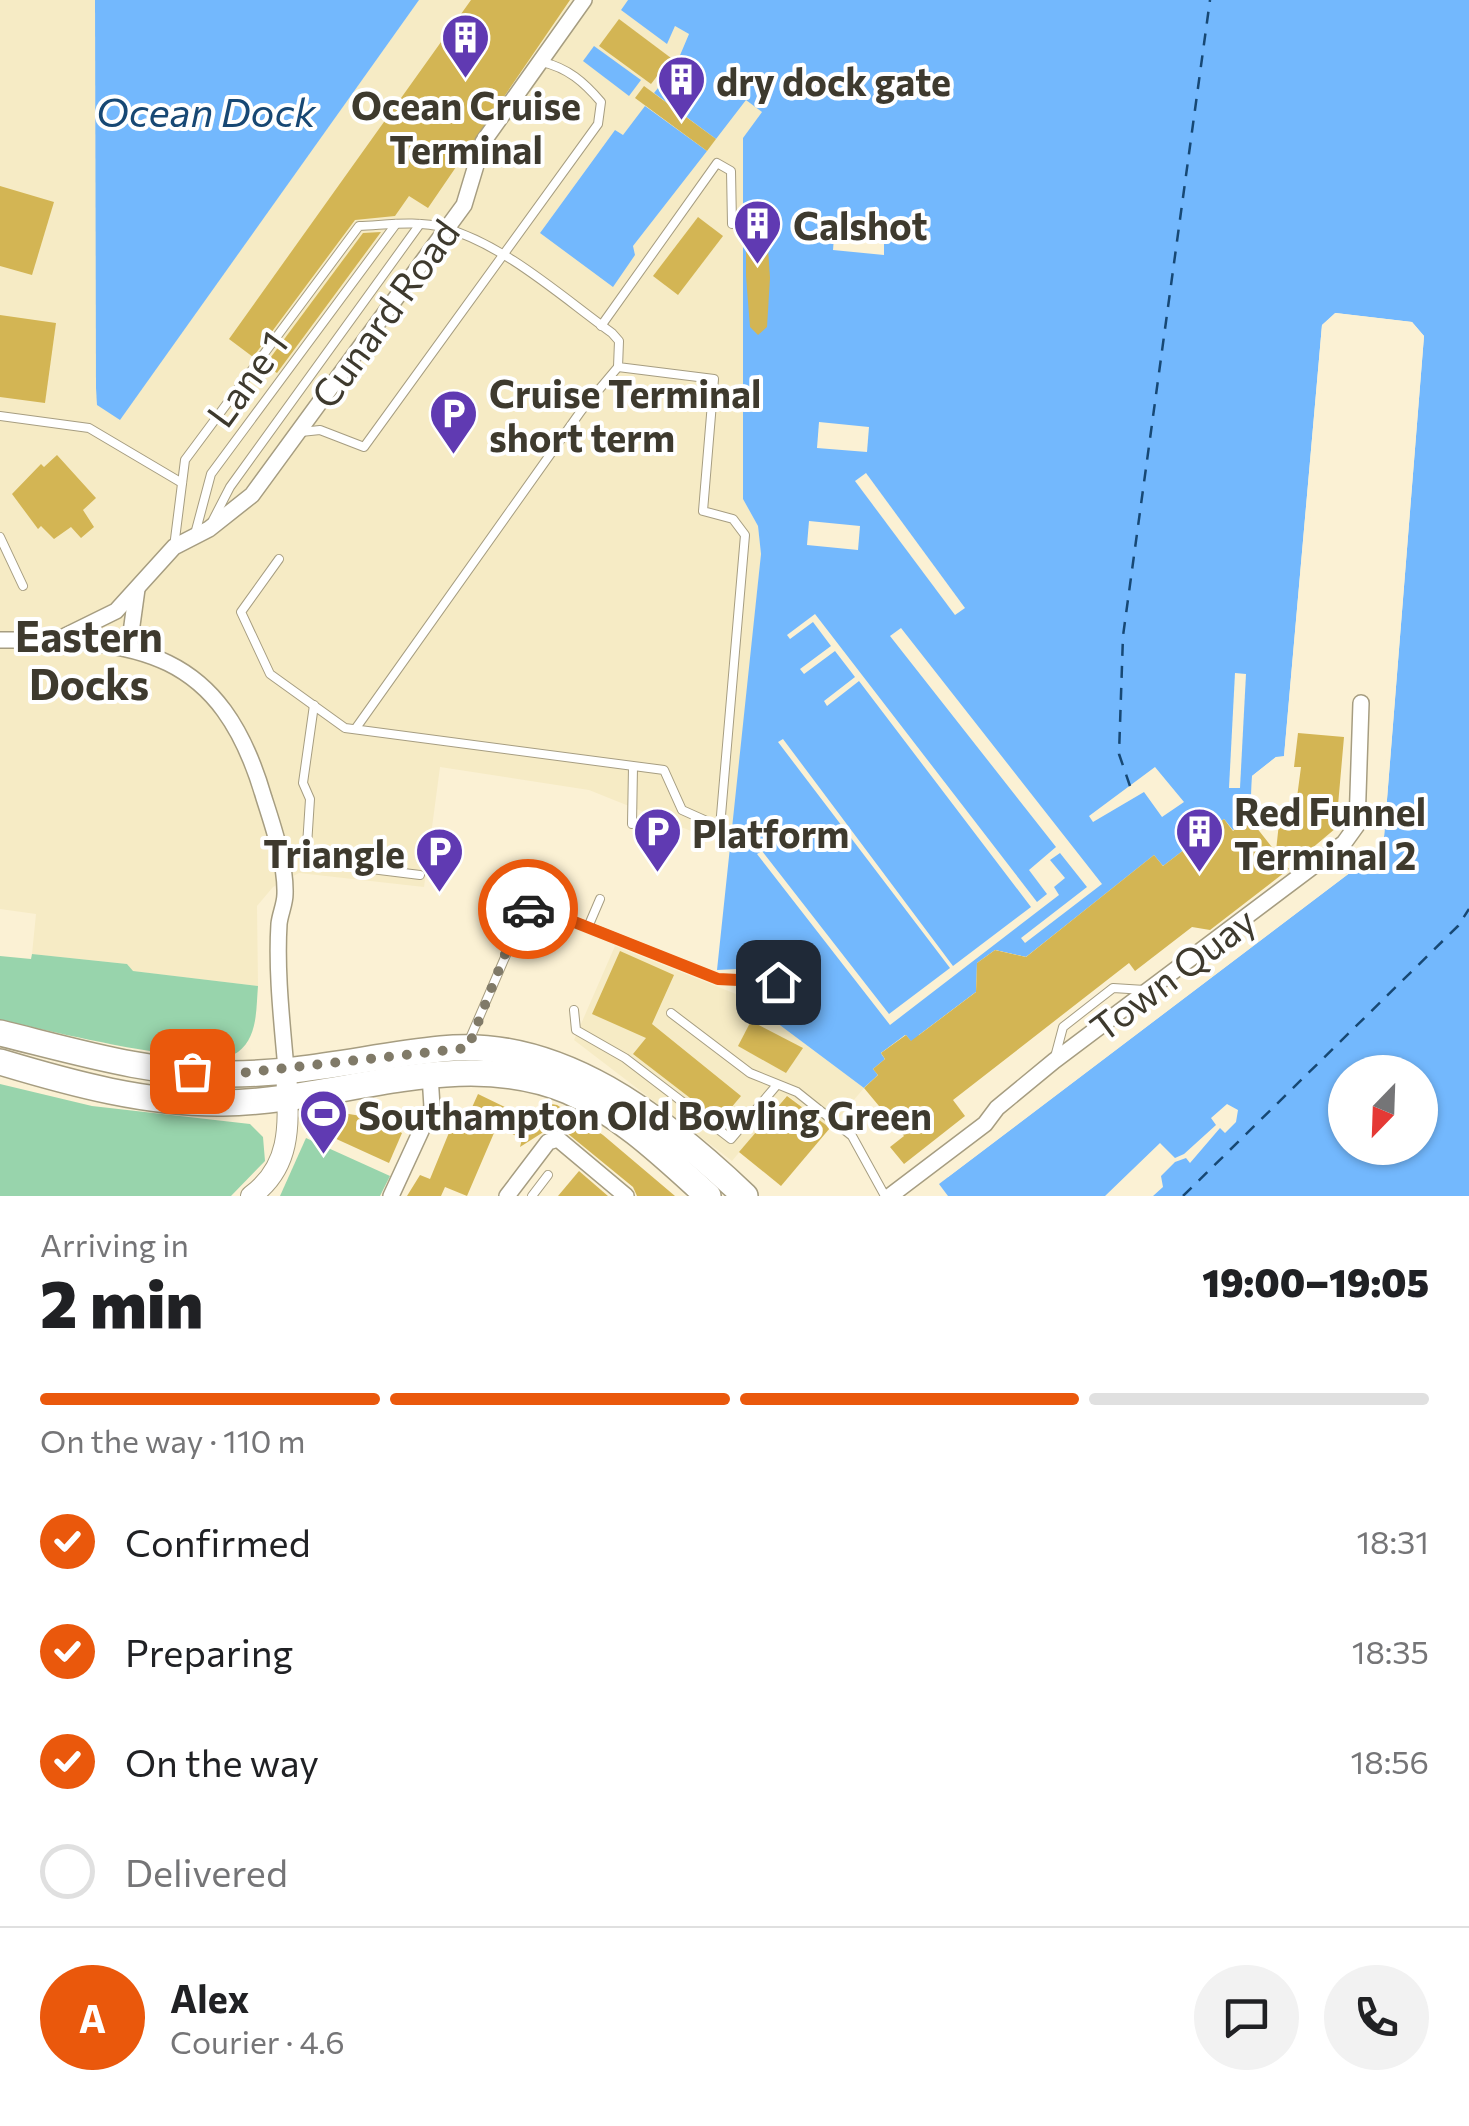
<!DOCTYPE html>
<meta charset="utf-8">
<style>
:root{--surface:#fff;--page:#f2f2f2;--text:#202124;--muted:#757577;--line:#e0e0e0;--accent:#ea580c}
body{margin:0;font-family:Commissioner,sans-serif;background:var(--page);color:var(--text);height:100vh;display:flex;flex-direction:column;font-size:38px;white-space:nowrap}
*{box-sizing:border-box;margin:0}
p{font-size:32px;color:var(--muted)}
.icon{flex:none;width:55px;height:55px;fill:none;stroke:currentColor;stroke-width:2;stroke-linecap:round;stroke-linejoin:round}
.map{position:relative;height:1196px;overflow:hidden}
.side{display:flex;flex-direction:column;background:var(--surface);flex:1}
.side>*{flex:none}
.needle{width:65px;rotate:203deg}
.tools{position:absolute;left:1328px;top:1055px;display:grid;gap:20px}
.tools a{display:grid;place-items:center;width:110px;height:110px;border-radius:50%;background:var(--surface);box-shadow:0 2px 8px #0004;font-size:50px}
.pin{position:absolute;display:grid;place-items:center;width:85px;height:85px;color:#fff;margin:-42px;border-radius:20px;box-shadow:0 5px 15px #0006}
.courier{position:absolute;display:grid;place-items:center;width:100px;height:100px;margin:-50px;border:8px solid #ea580c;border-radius:50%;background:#fff;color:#222;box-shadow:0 2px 12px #0007}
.summary em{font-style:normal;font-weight:800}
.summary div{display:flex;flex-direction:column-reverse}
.summary{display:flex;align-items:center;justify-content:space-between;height:170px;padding:0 40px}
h1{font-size:65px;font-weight:800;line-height:75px}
.bar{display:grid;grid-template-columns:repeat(4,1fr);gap:15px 10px;align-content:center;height:120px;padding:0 40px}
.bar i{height:12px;border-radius:8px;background:var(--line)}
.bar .on{background:var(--accent)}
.bar p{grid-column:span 4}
.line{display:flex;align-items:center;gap:25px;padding:0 40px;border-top:2px solid var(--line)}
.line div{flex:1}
.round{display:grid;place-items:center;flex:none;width:105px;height:105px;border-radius:52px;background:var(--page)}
ol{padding:0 40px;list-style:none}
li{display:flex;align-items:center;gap:30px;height:110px}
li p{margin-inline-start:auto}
li .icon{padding:10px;border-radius:50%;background:var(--accent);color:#fff;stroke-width:4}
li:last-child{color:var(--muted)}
li i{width:55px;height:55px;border:5px solid var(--line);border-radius:50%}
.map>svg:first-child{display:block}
.built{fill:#f6ebc5}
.green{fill:#98d4ac}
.water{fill:#73b8fd;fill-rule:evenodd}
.pier{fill:#fbf1d4}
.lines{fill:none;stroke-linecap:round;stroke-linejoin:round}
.ferry{stroke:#174874;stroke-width:2.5;stroke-dasharray:12 10;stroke-linecap:butt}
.building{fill:#d3b554}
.service-casing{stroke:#a69d81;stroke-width:10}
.minor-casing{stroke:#a69d81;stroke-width:18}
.tertiary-casing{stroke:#a69d81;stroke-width:22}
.primary-casing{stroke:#a69d81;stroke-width:28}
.service{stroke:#fff;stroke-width:8}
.minor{stroke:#fff;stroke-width:15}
.tertiary{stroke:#fff;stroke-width:20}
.primary{stroke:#fff;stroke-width:25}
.done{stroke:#807a68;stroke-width:10;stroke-dasharray:0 18}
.route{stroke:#ea580c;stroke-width:12}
.labels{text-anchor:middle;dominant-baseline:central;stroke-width:8;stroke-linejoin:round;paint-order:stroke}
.poi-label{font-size:38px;font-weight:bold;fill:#3e3a2e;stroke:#fff;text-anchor:start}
.street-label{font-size:38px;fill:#3e3a2e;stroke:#fff}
.water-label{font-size:40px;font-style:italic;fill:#174874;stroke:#fff}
.quarter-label{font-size:42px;font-weight:bold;fill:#3e3a2e;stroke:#fff}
</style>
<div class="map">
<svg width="1469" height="1196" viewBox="0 0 1469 1196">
<rect width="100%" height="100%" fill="#fbf1d4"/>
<!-- built -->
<g class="built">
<path d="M 0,0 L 95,0 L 96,388 L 119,420 L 419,0 L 628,0 L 621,10 L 667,43 L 675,26 L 689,34 L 675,67 L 623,136 L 615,130 L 540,233 L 635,256 L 633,246 L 746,99 L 762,112 L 743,139 L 743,499 L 758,526 L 761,554 L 732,842 L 711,839 L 589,790 L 440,767 L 424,887 L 299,873 L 273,887 L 257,906 L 258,986 L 132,971 L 127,964 L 32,954 L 36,914 L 0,909 Z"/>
<path d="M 615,946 L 741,996 L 864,1088 L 830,1128 L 787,1095 L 732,1161 L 574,1040 Z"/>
</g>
<!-- green -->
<g class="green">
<path d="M 32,954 L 127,964 L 133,971 L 258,986 C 256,1009 258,1037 238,1052 C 211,1072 39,1028 0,1020 L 0,956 L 31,959 Z"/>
<path d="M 0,1084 L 92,1106 L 250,1124 L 263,1137 L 265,1161 L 231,1196 L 0,1196 Z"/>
<path d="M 306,1138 L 390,1176 L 380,1196 L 280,1196 Z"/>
</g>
<!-- water -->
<g class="water">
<path d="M 95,0 L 419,0 L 120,420 L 97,405 L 96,388 Z"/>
<path d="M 628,0 L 1469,0 L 1469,1196 L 948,1196 L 939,1184 L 1376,853 L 1384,837 L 1424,336 L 1412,322 L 1336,313 L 1322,325 L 1284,757 L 1276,757 L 1252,776 L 1251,802 L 1258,812 L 1233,831 L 1163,866 L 1154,856 L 1026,957 L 995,950 L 978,963 L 976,992 L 919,1035 L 916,1048 L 905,1035 L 881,1053 L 885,1059 L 878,1075 L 864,1088 L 741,996 L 737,969 L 717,970 L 761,554 L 758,526 L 743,499 L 743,138 L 762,112 L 746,100 L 716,139 L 654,93 L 675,67 L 689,34 L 675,26 L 667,44 L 621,10 ZM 1345,1072 L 1420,1072 L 1420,1148 L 1345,1148 Z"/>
<path d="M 594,46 L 641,80 L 629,96 L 583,61 Z"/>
<path d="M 645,106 L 707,151 L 633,246 L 635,255 L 613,287 L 540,233 L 615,130 L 623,135 Z"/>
</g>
<!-- pier -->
<g class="pier">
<path d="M 835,225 L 884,228 L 884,255 L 833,250 Z"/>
<path d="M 1335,313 L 1412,322 L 1424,336 L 1384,837 L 1376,853 L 948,1177 L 945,1173 L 1372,849 L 1379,835 L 1419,338 L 1410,327 L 1337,318 L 1327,327 L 1289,758 L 1257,779 L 1256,801 L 1262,815 L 1234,836 L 1223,826 L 1165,871 L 1154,862 L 1028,961 L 996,955 L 982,965 L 979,995 L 926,1036 L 929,1044 L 919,1052 L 905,1042 L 888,1054 L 890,1061 L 880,1070 L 883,1078 L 867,1091 L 864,1088 L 878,1075 L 873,1069 L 885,1059 L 881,1053 L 906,1035 L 916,1048 L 923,1042 L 919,1035 L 976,992 L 977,963 L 995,950 L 1026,957 L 1154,855 L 1163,866 L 1224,819 L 1233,830 L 1258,812 L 1251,802 L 1252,776 L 1276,757 L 1284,756 L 1322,325 Z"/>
<path d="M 819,422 L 869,427 L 867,452 L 817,448 Z"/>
<path d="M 866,473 L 965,608 L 955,615 L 855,481 Z"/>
<path d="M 809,521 L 860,526 L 858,550 L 807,545 Z"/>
<path d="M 815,614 L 1037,902 L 1047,894 L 1029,870 L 1056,847 L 890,636 L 901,628 L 1102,884 L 1025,943 L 1021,938 L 1087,887 L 1060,853 L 1050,860 L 1065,878 L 1054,887 L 1059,895 L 890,1025 L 757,854 L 762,851 L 889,1014 L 950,968 L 778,742 L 783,739 L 953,966 L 1031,907 L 859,681 L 827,706 L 824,701 L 855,677 L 835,651 L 804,674 L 800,669 L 831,646 L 813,622 L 790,639 L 787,635 Z"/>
<path d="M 1235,673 L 1246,674 L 1240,788 L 1229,788 Z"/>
<path d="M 1155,767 L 1184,802 L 1162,817 L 1144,792 L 1093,822 L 1089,816 Z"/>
<path d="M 1227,1104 L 1238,1110 L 1236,1122 L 1225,1133 L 1220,1128 L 1190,1163 L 1186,1158 L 1175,1162 L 1161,1176 L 1163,1187 L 1153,1196 L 1105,1196 L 1160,1143 L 1175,1158 L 1184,1154 L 1216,1125 L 1211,1118 Z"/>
</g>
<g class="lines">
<!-- ferry -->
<g class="ferry">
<path d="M 1130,786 L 1119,754 L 1123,636 L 1210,0"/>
<path d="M 1183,1196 L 1458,926 L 1469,909"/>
</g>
</g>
<!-- building -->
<g class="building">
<path d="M 471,0 L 570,0 L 428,208 L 409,196 L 395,216 L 355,220 L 253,357 L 229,339 Z"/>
<path d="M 619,19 L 671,58 L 651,84 L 599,46 Z"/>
<path d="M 644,86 L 716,139 L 707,151 L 635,98 Z"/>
<path d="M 0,186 L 54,202 L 32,275 L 0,266 Z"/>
<path d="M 755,215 L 767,233 L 770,278 L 767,327 L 758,335 L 750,327 L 746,276 L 746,242 Z"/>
<path d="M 698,217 L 723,236 L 678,295 L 653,276 Z"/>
<path d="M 381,232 L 277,373 L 265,365 L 363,233 Z"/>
<path d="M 0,315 L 56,323 L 45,403 L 0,397 Z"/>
<path d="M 57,455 L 96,498 L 83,510 L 94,527 L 81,538 L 71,527 L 54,539 L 41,526 L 38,529 L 12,494 L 41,464 L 44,467 Z"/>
<path d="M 1298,733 L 1344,737 L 1336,828 L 1304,855 L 1276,851 L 1281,804 L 1296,805 L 1301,767 L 1294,767 Z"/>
<path d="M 1249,818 L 1289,869 L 1210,930 L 1192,927 L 1135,971 L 1129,963 L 953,1100 L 965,1116 L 904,1164 L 890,1147 L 904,1136 L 864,1088 L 878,1075 L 873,1069 L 885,1059 L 881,1053 L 906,1035 L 911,1041 L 976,992 L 977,963 L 995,950 L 1026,957 L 1154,855 L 1163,866 L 1224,819 L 1233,831 Z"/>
<path d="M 620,951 L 674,975 L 652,1024 L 741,1096 L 720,1121 L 633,1054 L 646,1038 L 592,1014 Z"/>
<path d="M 751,1021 L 803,1048 L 786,1073 L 738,1046 Z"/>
<path d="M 478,1094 L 534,1121 L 546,1103 L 557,1105 L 603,1135 L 675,1196 L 637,1196 L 633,1187 L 556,1124 L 520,1147 L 522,1139 L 497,1126 L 467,1196 L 445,1187 L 441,1196 L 407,1196 L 420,1175 L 430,1179 L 455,1118 L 465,1123 Z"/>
<path d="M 787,1096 L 830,1128 L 781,1186 L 739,1152 Z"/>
<path d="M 343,1113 L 367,1117 L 402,1133 L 389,1163 L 332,1137 Z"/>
<path d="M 579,1171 L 608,1196 L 558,1196 Z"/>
</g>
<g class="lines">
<defs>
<g id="service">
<path d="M 601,326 L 717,163 L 731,171 L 732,224"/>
<path d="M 0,416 L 89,428 L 182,483"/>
<path d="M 301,432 L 320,430 L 364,447 L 598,124 L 601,102 C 584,82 568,68 542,62"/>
<path d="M 213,520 L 230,487 L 420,224"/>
<path d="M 195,534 L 211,474 L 396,224"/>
<path d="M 0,537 L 23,586"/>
<path d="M 174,547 L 185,460 L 359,226 C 387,225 417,220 445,228 C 505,245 562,297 612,333 L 619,341 L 618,367 L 714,379 L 703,511 L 733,519 L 745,535 L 720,827 L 682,810 L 664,770 L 345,728 L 270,674 L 241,612 L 279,559"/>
<path d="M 314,705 L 303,783 L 310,799 L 306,861 L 420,875"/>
<path d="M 356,728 L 581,411 L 618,367"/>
<path d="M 632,824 L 633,767"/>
<path d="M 588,927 L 718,979 L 778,982"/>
<path d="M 574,1010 L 576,1030 L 625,1058 L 731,1139 L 776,1086"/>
<path d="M 671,1013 L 750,1073 L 797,1092 L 852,1136 L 885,1196"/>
<path d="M 468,1043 L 525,911 L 539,908 L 588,927 L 600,899"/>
<path d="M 1055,1057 L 1063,1027 L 1113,988 L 1145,990"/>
<path d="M 532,1196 L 548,1175"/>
</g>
<g id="minor">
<path d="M 0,640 C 139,639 221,650 264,798 C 273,826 286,864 285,894 C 285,904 280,914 279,924 C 276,971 282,1022 286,1069"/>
<path d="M 57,640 L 116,611 L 174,547 L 209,529 L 252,495 L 464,205 L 483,142 L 584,0"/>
<path d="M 129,647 L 137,589"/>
<path d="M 391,1196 L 432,1107 L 430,1075"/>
<path d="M 507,1196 L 548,1142 L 558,1139 L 626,1196"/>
<path d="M 890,1196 L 985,1124 L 997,1108 L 1054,1061 L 1344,843 L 1357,825 L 1361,703"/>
</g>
<path id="tertiary" d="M 251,1196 C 295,1164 288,1118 286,1069"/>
<g id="primary">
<path d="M 0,1033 C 74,1051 153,1075 231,1074 C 301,1074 372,1056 441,1049 C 560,1036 664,1119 745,1196"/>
<path d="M 0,1062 C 73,1084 147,1104 223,1103 C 337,1102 459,1045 568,1091 C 621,1114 666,1158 708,1196"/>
</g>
</defs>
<!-- service casing -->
<use href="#service" class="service-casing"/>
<!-- minor casing -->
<use href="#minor" class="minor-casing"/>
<!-- tertiary casing -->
<use href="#tertiary" class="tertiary-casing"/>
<!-- primary casing -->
<use href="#primary" class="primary-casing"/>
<!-- service -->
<use href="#service" class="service"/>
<!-- minor -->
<use href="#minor" class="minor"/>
<!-- tertiary -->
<use href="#tertiary" class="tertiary"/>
<!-- primary -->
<use href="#primary" class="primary"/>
</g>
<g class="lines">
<!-- done -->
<path class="done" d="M 192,1071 L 231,1074 L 468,1048 L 517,924 L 528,909"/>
<!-- route -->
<path class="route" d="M 528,909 L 539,908 L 718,979 L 778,982"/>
</g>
<!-- icons -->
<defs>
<symbol id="building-pin" viewBox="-11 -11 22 30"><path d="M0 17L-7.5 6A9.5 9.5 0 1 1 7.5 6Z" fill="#603ab2" stroke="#fff"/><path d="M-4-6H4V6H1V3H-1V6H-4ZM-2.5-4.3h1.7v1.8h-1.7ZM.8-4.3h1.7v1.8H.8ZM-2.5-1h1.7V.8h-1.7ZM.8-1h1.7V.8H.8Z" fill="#fff"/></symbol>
<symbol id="parking-pin" viewBox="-11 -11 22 30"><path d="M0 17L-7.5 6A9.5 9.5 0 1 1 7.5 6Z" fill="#603ab2" stroke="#fff"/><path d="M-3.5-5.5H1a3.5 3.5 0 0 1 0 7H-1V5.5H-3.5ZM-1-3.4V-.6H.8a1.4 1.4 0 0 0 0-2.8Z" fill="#fff"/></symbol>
<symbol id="stadium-pin" viewBox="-11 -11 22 30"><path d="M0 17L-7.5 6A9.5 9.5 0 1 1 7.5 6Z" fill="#603ab2" stroke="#fff"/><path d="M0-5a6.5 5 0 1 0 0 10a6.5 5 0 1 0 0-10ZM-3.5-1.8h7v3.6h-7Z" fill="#fff"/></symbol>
</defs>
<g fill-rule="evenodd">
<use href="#building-pin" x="438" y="10" width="55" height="75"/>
<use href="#building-pin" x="654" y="52" width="55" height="75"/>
<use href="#building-pin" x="730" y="196" width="55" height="75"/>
<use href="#parking-pin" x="426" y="386" width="55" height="75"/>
<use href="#parking-pin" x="630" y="804" width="55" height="75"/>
<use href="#building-pin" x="1172" y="804" width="55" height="75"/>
<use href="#parking-pin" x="412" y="824" width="55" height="75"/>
<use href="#stadium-pin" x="296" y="1086" width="55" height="75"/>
</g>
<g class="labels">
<!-- poi labels -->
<g class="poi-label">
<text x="716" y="80">dry dock gate</text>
<text x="466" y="104" text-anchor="middle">Ocean Cruise<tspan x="466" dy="44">Terminal</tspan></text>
<text x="793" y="224">Calshot</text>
<text x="489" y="392">Cruise Terminal<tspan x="489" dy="44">short term</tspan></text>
<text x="1234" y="810">Red Funnel<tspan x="1234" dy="44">Terminal 2</tspan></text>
<text x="692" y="832">Platform</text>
<text x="405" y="852" text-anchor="end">Triangle</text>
<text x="358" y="1114">Southampton Old Bowling Green</text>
</g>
<!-- street labels -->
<g class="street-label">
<text transform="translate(384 313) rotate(-54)">Cunard Road</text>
<text transform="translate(246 378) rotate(-54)">Lane 1</text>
<text transform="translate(1172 973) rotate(-37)">Town Quay</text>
</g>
<!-- water labels -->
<g class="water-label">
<text x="206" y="110">Ocean Dock</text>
</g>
<!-- quarter labels -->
<g class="quarter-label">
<text x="89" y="635">Eastern<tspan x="89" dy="48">Docks</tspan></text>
</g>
</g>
</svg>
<div class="tools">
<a><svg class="needle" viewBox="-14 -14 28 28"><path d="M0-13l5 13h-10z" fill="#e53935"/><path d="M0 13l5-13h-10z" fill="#757577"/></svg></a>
</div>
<div class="pin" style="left:192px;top:1071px;background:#ea580c"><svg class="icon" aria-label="bag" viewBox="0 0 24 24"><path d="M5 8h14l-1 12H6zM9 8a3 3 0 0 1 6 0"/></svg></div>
<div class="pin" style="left:778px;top:982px;background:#1f2937"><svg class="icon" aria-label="home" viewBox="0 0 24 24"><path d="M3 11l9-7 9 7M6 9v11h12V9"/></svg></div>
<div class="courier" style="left:528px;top:909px"><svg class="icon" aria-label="car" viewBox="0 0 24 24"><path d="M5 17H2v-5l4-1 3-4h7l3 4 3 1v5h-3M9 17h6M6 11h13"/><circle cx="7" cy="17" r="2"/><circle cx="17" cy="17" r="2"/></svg></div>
</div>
<section class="side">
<div class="summary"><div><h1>2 min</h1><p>Arriving in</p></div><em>19:00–19:05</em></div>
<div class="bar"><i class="on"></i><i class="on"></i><i class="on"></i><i></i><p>On the way · 110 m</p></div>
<ol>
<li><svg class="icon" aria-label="check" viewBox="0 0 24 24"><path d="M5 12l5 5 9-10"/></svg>Confirmed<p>18:31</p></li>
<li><svg class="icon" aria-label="check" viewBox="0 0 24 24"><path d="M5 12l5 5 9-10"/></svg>Preparing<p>18:35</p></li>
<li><svg class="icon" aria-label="check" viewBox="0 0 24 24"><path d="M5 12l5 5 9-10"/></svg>On the way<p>18:56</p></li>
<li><i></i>Delivered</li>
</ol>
<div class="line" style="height:180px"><b class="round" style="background:var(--accent);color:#fff">A</b><div><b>Alex</b><p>Courier · 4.6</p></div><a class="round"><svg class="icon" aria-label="chat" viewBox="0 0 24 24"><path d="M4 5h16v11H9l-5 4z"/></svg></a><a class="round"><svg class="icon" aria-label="phone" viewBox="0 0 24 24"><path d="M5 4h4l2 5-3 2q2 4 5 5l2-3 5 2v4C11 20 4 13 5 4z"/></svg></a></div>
</section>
